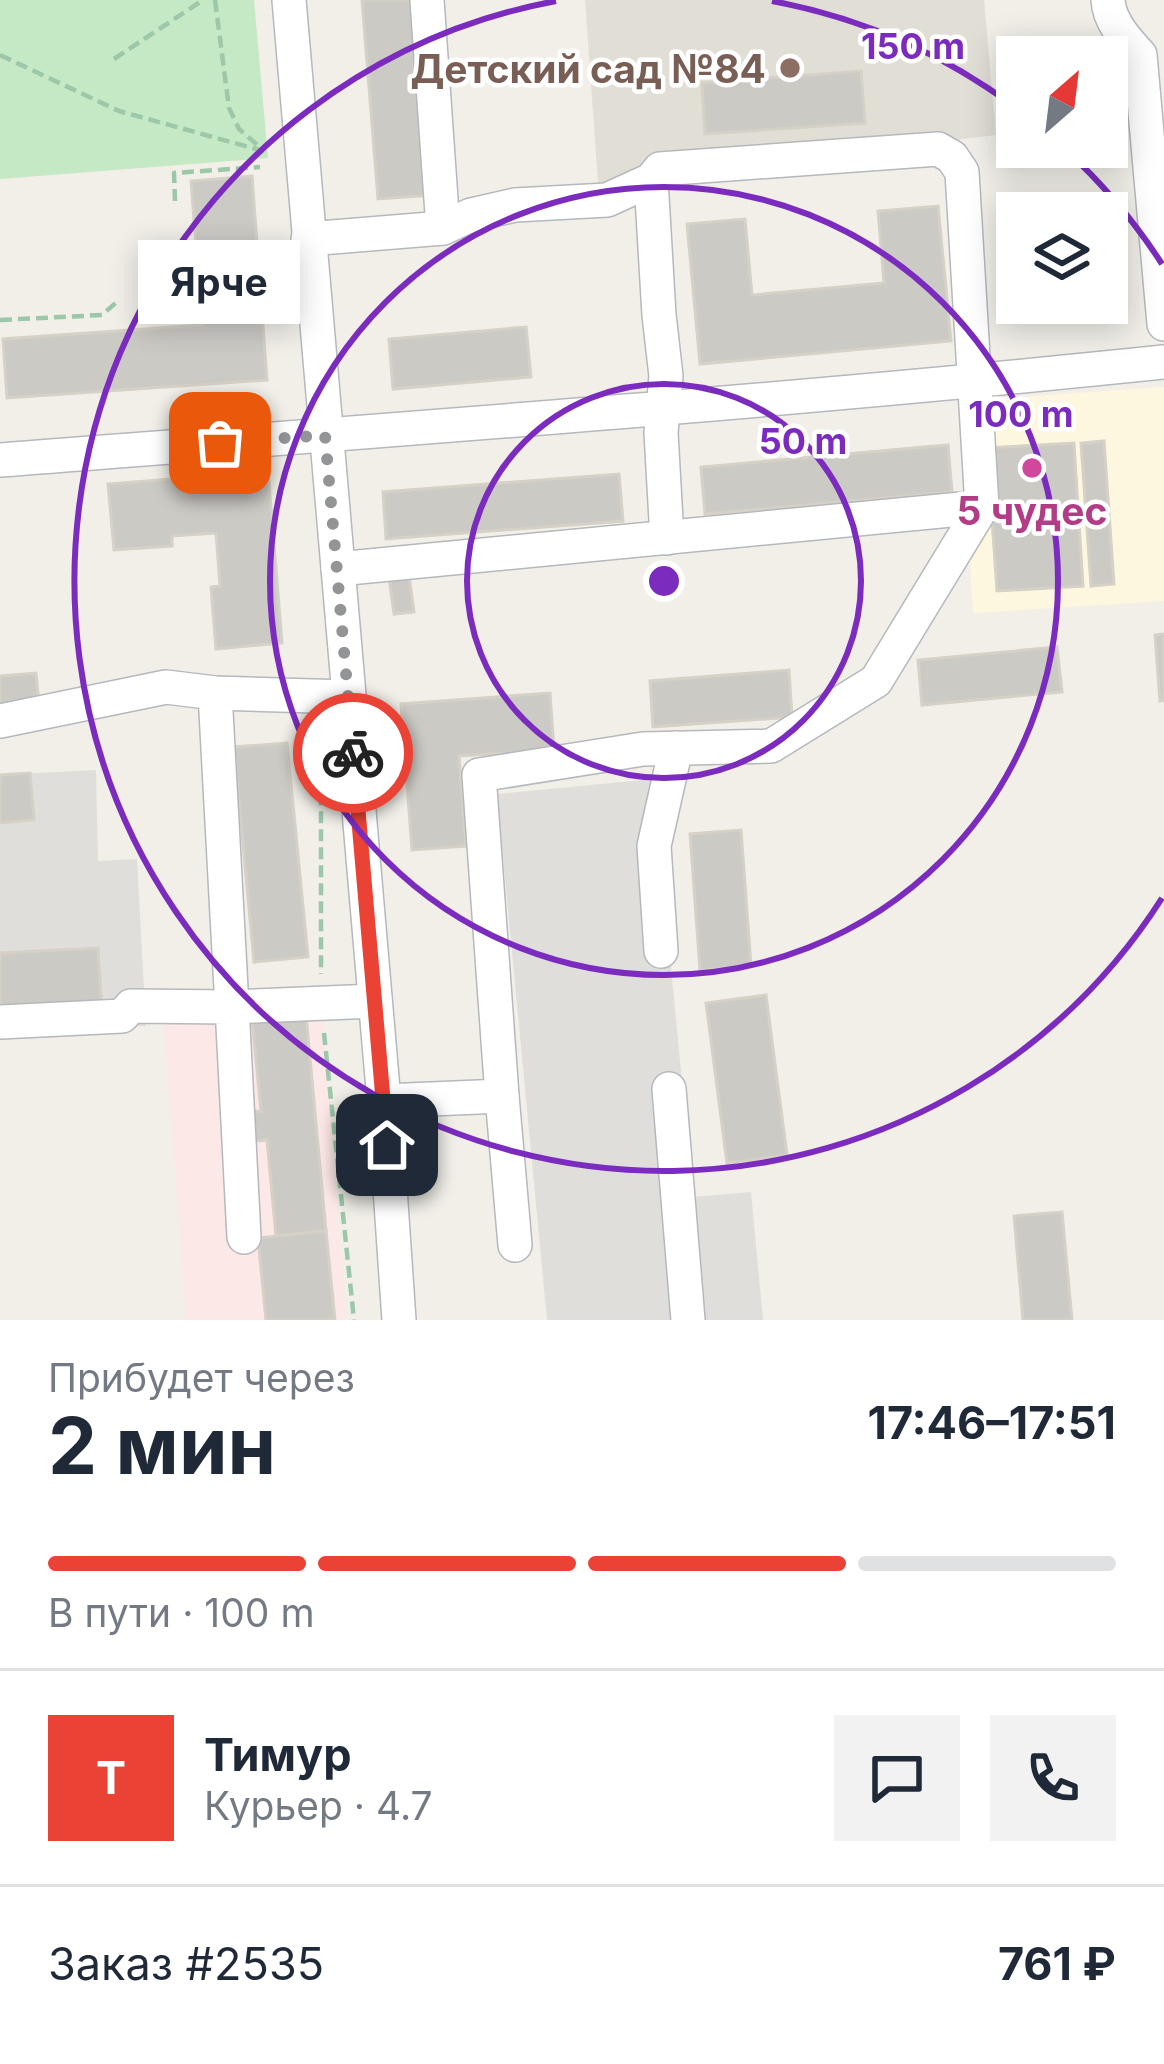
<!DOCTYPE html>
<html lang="ru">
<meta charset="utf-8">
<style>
:root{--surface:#fff;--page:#f2f2f3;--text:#1f2937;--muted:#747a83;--line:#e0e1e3;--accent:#ea4335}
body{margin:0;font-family:Inter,sans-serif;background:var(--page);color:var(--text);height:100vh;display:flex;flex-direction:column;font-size:45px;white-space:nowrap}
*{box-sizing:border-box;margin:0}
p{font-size:39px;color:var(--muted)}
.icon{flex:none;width:66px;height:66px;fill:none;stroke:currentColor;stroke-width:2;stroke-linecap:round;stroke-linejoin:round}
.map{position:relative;height:1320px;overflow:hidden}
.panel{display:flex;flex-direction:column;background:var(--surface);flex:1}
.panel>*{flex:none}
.needle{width:78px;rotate:28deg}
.controls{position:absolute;left:996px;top:36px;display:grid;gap:24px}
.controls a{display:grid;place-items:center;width:132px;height:132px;border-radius:0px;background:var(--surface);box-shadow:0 6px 30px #0003;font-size:60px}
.pin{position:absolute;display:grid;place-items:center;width:102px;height:102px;color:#fff;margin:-51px;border-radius:24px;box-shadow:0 6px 18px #0006}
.courier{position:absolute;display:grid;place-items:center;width:120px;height:120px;margin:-60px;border:9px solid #ea4335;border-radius:50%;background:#fff;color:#222;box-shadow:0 3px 15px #0007}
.bubble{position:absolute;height:84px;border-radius:0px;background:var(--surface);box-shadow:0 6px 30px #0003;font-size:39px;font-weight:700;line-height:84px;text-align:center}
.overview em{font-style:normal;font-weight:700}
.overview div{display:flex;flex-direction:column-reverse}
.overview{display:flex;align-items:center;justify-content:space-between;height:204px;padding:0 48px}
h1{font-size:78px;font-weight:700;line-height:90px}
.bar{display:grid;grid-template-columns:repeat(4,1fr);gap:18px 12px;align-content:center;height:144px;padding:0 48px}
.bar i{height:15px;border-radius:9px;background:var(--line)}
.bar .active{background:var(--accent)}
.bar p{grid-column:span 4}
.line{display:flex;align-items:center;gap:30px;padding:0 48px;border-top:3px solid var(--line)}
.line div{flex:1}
.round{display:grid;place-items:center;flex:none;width:126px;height:126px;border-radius:0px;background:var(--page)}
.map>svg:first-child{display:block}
.commercial{fill:#fef7e0}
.industrial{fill:#e0deda}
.education{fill:#e1ded6}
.medical{fill:#fce8e6}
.green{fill:#c5e8c5}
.building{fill:#cccac5;stroke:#d6d1c6;stroke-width:3}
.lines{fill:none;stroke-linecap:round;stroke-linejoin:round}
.minor-casing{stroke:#b5b8bc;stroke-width:36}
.path{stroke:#9cc7a9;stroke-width:4.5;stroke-dasharray:12 6;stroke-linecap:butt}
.minor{stroke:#fff;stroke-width:33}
.done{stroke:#929495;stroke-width:12;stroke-dasharray:0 21.6}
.route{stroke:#ea4335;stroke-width:15}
.ring{fill:none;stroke:#7b2cbf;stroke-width:6}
.education-dot{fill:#8d6e63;stroke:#fff;stroke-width:4.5}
.hotel-dot{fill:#d1479c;stroke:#fff;stroke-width:4.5}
.labels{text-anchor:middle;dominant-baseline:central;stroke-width:9;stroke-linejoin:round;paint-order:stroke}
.education-label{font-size:39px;font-weight:bold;fill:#785e54;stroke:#fff;text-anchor:end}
.hotel-label{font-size:39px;font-weight:bold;fill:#b23c85;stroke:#fff}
.centre{fill:#7b2cbf;stroke:#fff;stroke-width:6}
.ring-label{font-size:36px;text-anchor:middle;font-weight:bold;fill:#7b2cbf;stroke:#fff;stroke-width:9;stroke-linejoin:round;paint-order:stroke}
</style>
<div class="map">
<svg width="1164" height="1320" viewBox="0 0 1164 1320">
<rect width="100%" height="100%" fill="#f1efe8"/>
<!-- commercial -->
<path class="commercial" d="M 1164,387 L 1164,601 L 973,613 L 961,401 Z"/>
<!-- industrial -->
<g class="industrial">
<path d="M 96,770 L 98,861 L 137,859 L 146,1026 L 0,1032 L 0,775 Z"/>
<path d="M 653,779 L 693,1197 L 751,1192 L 763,1320 L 547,1320 L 497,794 Z"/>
</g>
<!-- education -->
<path class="education" d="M 585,0 L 984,0 L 996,135 L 598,183 Z"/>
<!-- medical -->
<path class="medical" d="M 322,1005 L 346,1320 L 186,1320 L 163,1017 Z"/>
<!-- green -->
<path class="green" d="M 0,0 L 254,0 L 268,158 L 0,179 Z"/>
<!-- building -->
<g class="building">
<path d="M 362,0 L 416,0 L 432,195 L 378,199 Z"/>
<path d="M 861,71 L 865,123 L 705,134 L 702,83 Z"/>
<path d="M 252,176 L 267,380 L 7,398 L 3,339 L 202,325 L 191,181 Z"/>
<path d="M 938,206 L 951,341 L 700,364 L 687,224 L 745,219 L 752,295 L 884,283 L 878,211 Z"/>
<path d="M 526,327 L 531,377 L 393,389 L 389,339 Z"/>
<path d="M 1104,441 L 1114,584 L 1091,586 L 1081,443 Z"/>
<path d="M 1074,443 L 1083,586 L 997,591 L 987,448 Z"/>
<path d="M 948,445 L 952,492 L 705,514 L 701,467 Z"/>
<path d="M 268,471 L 282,643 L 216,649 L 211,587 L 220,586 L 216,533 L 172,536 L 172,546 L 114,550 L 108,484 Z"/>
<path d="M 619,474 L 623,521 L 386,539 L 383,492 Z"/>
<path d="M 409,575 L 414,612 L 394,614 L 389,578 Z"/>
<path d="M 1164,634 L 1164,700 L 1160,701 L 1155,635 Z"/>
<path d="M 1057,647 L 1062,692 L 922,705 L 918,660 Z"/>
<path d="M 789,670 L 792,717 L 653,727 L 650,681 Z"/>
<path d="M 36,673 L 39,705 L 0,708 L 0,676 Z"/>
<path d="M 550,693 L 554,750 L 459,756 L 466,846 L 412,850 L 401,704 Z"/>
<path d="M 287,743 L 308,957 L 254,962 L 234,747 Z"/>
<path d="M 30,773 L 34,820 L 0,823 L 0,775 Z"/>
<path d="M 741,830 L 751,966 L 700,970 L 690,834 Z"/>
<path d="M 98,948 L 102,1013 L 0,1018 L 0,953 Z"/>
<path d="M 766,995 L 787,1155 L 727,1163 L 706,1003 Z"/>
<path d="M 306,1015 L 326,1231 L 276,1236 L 267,1140 L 245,1142 L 243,1112 L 261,1111 L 252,1020 Z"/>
<path d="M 1062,1212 L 1072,1320 L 1023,1320 L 1014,1216 Z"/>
<path d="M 326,1231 L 335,1320 L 266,1320 L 258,1238 Z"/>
</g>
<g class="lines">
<defs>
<g id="minor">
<path d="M 289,0 L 384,1101 L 399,1320"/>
<path d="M 427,0 L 443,228"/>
<path d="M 1108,0 C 1109,21 1126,40 1140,55 L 1164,324"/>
<path d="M 651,180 L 659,315 L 666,376 L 661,433 L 667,538"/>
<path d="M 308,239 L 443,228 L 471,215 L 515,205 L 607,200 L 651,180 L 660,169 L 938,149 L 952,157 L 962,172 L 982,507 L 876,681 L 771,746 L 643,749 L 479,775 L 502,1096 L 384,1101"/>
<path d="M 0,460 C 388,430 777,402 1164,362"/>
<path d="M 338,569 L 982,507"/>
<path d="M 215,693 L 232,1007 L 375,1001"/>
<path d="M 0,721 L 166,687 L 215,693 L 348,697"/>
<path d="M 661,951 L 654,846 L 676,748"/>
<path d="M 0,1022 L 122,1016 L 131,1006 L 232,1007 L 244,1237"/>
<path d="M 669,1089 L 688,1320"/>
<path d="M 502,1096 L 515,1245"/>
</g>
</defs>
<!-- minor casing -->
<use href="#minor" class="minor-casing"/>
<!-- path -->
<g class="path">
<path d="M 215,0 L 229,108 L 239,129 L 262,149"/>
<path d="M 0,55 L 119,111 L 267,152"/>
<path d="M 114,59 L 203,0"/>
<path d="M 175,201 L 174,173 L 260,167"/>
<path d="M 0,320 L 102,315 L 119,300"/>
<path d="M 304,723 L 321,802 L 321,974"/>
<path d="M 324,1033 L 354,1320"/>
</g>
<!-- minor -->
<use href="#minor" class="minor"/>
</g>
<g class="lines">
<!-- done -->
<path class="done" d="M 220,443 L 325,435 L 353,753"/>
<!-- route -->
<path class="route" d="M 353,753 L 387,1145"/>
</g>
<!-- distance rings -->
<g class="ring">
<circle cx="664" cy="581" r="197"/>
<circle cx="664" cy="581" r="394"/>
<path d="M1162 898A590 590 0 1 1 556 1M772 1A590 590 0 0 1 1015 107M1066 150A590 590 0 0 1 1162 264"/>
</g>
<!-- markers -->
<circle class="education-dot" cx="790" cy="68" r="12"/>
<circle class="hotel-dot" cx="1032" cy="468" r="12"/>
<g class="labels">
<!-- education labels -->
<g class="education-label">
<text x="766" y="68">Детский сад №84</text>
</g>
<!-- hotel labels -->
<g class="hotel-label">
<text x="1032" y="510">5 чудес</text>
</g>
</g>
<circle cx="664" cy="581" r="18" class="centre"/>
<g class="ring-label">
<text x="913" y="59">150 m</text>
<text x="1021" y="427">100 m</text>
<text x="803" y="454">50 m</text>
</g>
</svg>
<div class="controls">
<a><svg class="needle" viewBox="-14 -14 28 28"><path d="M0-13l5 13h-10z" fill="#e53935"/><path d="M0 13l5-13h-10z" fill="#747a83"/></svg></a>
<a><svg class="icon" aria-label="layers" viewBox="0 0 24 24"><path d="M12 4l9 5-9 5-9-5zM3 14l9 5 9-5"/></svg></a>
</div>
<div class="pin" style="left:220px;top:443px;background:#ea580c"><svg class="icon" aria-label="bag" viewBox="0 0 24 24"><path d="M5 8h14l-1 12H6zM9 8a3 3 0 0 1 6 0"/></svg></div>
<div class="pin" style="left:387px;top:1145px;background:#1f2937"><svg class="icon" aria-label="home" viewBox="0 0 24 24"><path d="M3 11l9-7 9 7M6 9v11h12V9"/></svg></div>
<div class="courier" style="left:353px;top:753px"><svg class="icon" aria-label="bike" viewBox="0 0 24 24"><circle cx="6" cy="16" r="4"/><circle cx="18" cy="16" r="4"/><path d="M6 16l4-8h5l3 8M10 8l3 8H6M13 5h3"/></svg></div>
<div class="bubble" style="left:138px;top:240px;width:162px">Ярче</div>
</div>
<section class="panel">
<div class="overview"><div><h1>2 мин</h1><p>Прибудет через</p></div><em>17:46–17:51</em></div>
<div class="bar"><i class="active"></i><i class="active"></i><i class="active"></i><i></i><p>В пути · 100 m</p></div>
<div class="line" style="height:216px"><b class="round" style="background:var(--accent);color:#fff">Т</b><div><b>Тимур</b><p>Курьер · 4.7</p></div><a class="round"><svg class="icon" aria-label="chat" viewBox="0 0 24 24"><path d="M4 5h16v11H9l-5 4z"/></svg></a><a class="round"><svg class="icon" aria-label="phone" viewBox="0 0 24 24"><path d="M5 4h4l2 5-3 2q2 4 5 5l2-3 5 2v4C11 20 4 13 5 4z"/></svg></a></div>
<div class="line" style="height:156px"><div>Заказ #2535</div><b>761 ₽</b></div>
</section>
